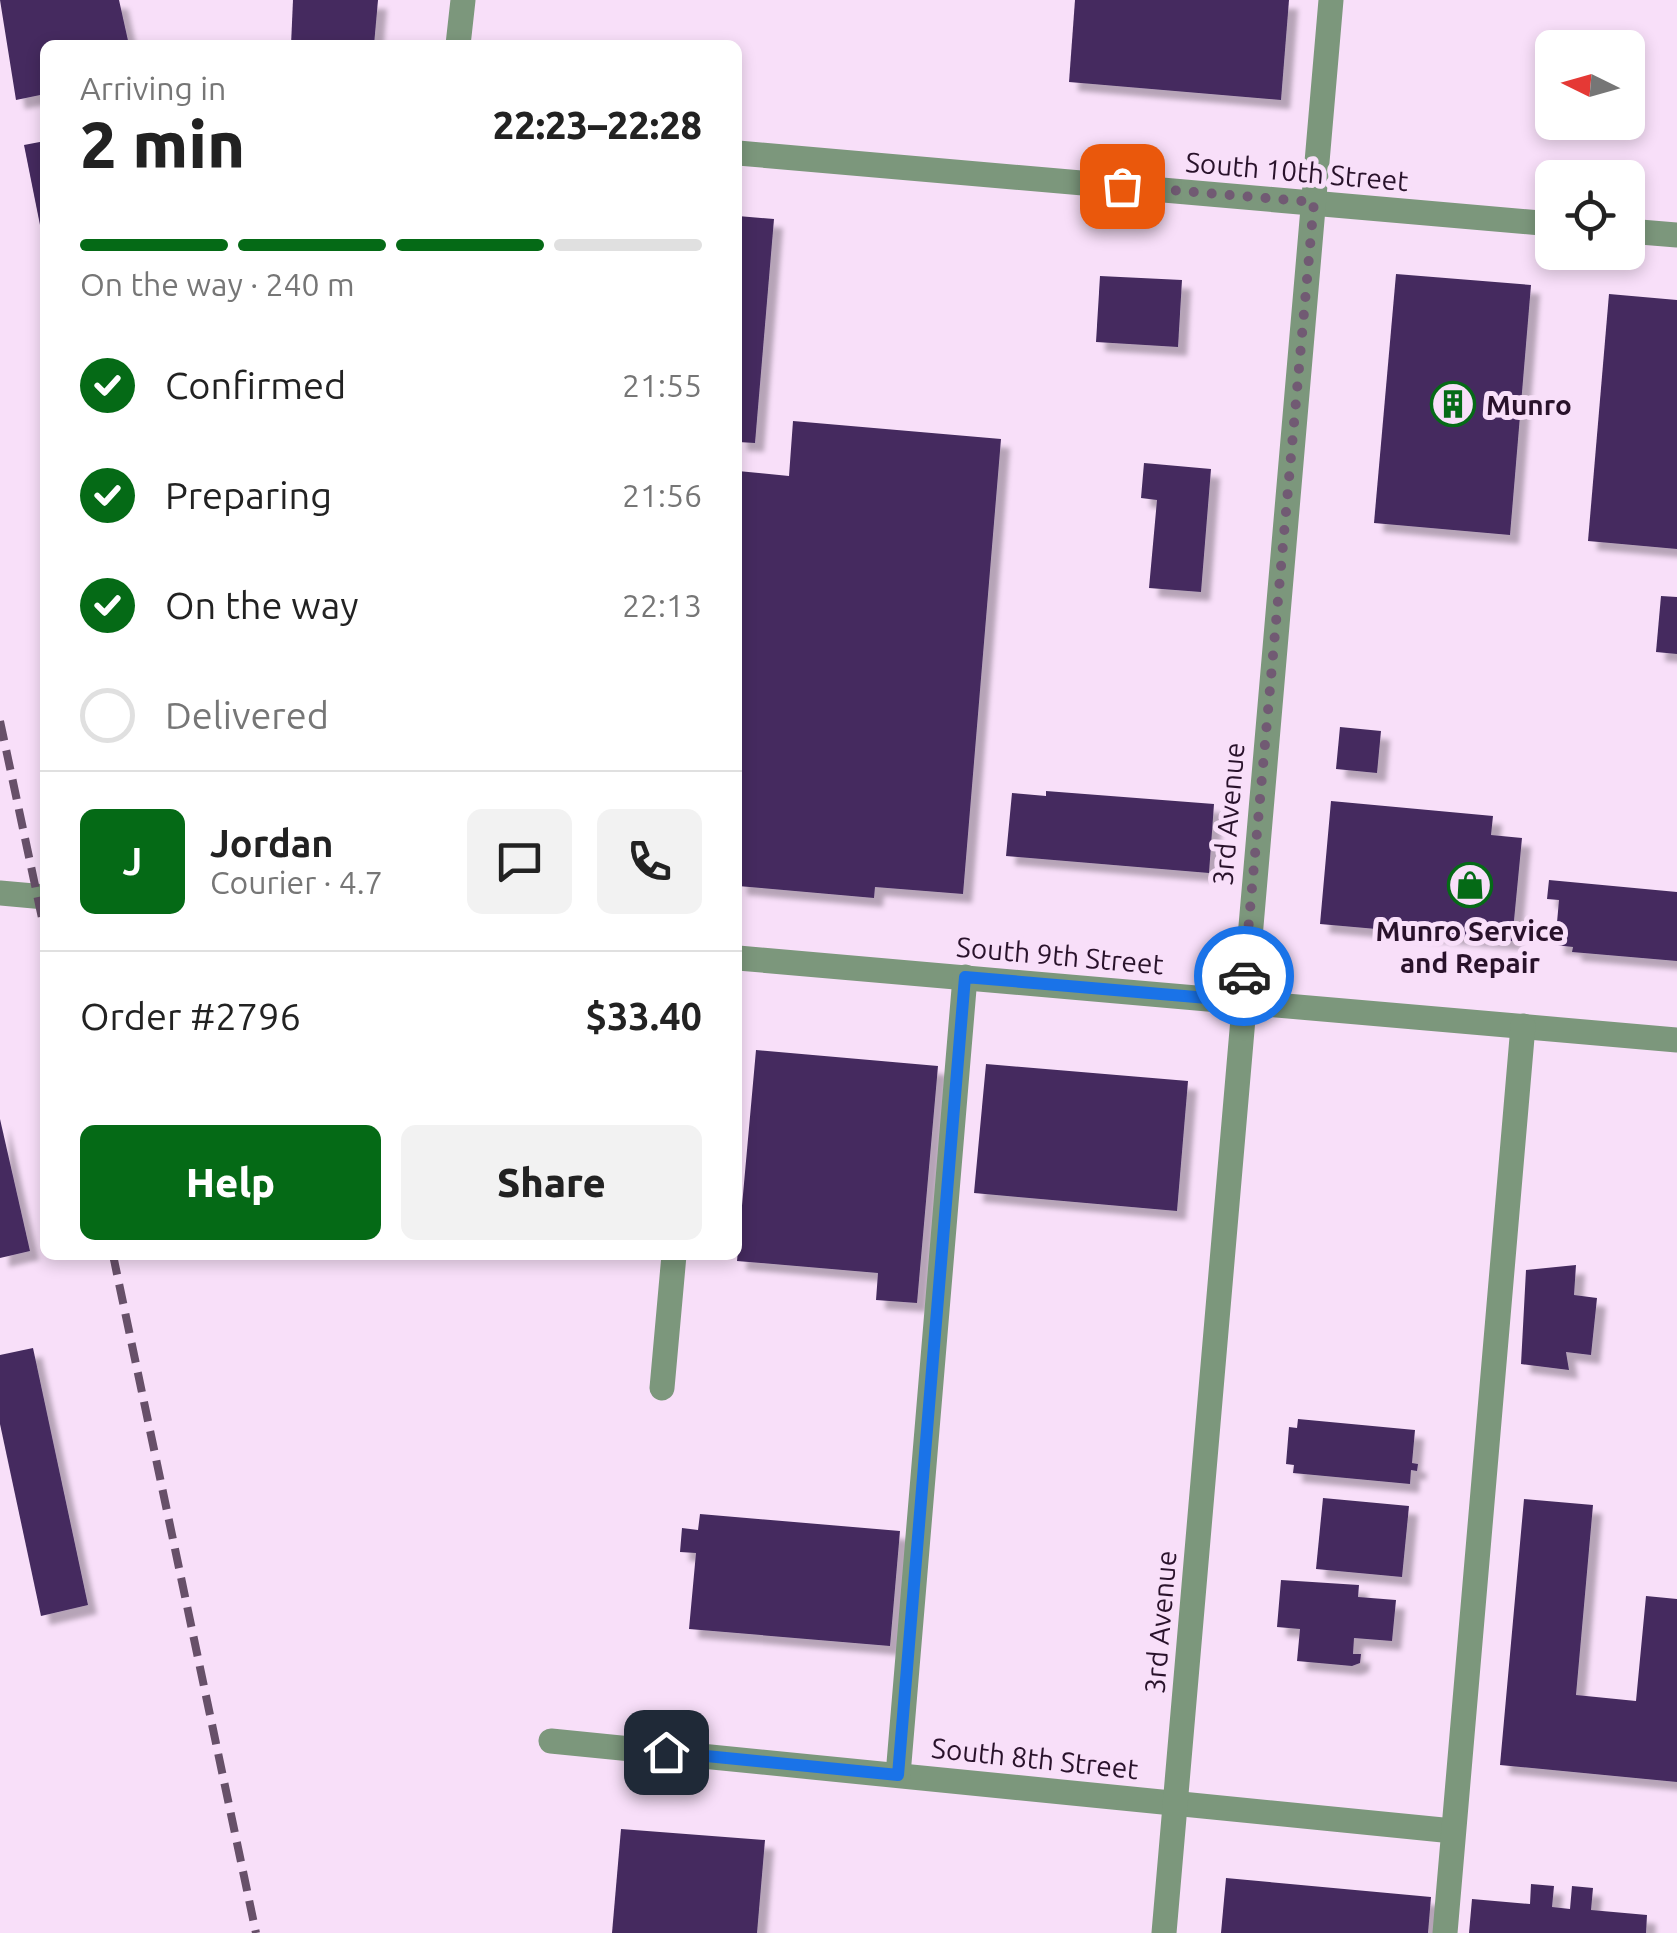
<!DOCTYPE html>
<meta charset="utf-8">
<style>
:root{--surface:#fff;--page:#f2f2f2;--text:#222;--muted:#767676;--line:#e0e0e0;--accent:#056a16}
body{margin:0;font-family:Ubuntu,sans-serif;background:var(--page);color:var(--text);height:100vh;display:flex;flex-direction:column;font-size:38px;white-space:nowrap}
*{box-sizing:border-box;margin:0}
p{font-size:32px;color:var(--muted)}
.icon{flex:none;width:55px;height:55px;fill:none;stroke:currentColor;stroke-width:2;stroke-linecap:round;stroke-linejoin:round}
.map{position:relative;flex:1;overflow:hidden}
.sheet{position:absolute;left:40px;top:40px;width:702px;height:1220px;display:flex;flex-direction:column;background:var(--surface);border-radius:15px;box-shadow:0 5px 15px #0003}
.sheet>*{flex:none}
.needle{width:65px;rotate:275deg}
.controls{position:absolute;left:1535px;top:30px;display:grid;gap:20px}
.controls a{display:grid;place-items:center;width:110px;height:110px;border-radius:15px;background:var(--surface);box-shadow:0 5px 15px #0003;font-size:50px}
.pin{position:absolute;display:grid;place-items:center;width:85px;height:85px;color:#fff;margin:-42px;border-radius:20px;box-shadow:0 5px 15px #0006}
.courier{position:absolute;display:grid;place-items:center;width:100px;height:100px;margin:-50px;border:8px solid #1a73e8;border-radius:50%;background:#fff;color:#222;box-shadow:0 2px 12px #0007}
.headline em{font-style:normal;font-weight:800}
.headline div{display:flex;flex-direction:column-reverse}
.headline{display:flex;align-items:center;justify-content:space-between;height:170px;padding:0 40px}
h1{font-size:65px;font-weight:800;line-height:75px}
.bar{display:grid;grid-template-columns:repeat(4,1fr);gap:15px 10px;align-content:center;height:120px;padding:0 40px}
.bar i{height:12px;border-radius:8px;background:var(--line)}
.bar .current{background:var(--accent)}
.bar p{grid-column:span 4}
.line{display:flex;align-items:center;gap:25px;padding:0 40px;border-top:2px solid var(--line)}
.line div{flex:1}
.round{display:grid;place-items:center;flex:none;width:105px;height:105px;border-radius:15px;background:var(--page)}
ol{padding:0 40px;list-style:none}
li{display:flex;align-items:center;gap:30px;height:110px}
li p{margin-inline-start:auto}
li .icon{padding:10px;border-radius:50%;background:var(--accent);color:#fff;stroke-width:4}
li:last-child{color:var(--muted)}
li i{width:55px;height:55px;border:5px solid var(--line);border-radius:50%}
.cta{display:flex;gap:20px;margin-top:auto;padding:20px 40px}
.cta a{flex:1;height:115px;border-radius:15px;background:var(--accent);color:#fff;font-size:40px;font-weight:800;line-height:115px;text-align:center}
.cta a+a{background:var(--page);color:var(--text)}
.map>svg:first-child{display:block}
.building{fill:#442c5e;filter:url(#shadow)}
.lines{fill:none;stroke-linecap:round;stroke-linejoin:round}
.minor{stroke:#7c977c;stroke-width:25}
.rail{stroke:#675069;stroke-width:8;stroke-dasharray:20 10;stroke-linecap:butt}
.done{stroke:#715a73;stroke-width:10;stroke-dasharray:0 18}
.route{stroke:#1a73e8;stroke-width:12}
.labels{text-anchor:middle;dominant-baseline:central;stroke-width:10;stroke-linejoin:round;paint-order:stroke}
.street-label{font-size:28px;fill:#29122b;stroke:#f8dff9}
.poi-label{font-size:28px;font-weight:bold;fill:#29122b;stroke:#f8dff9;text-anchor:start}
</style>
<div class="map">
<svg width="1677" height="1933" viewBox="0 0 1677 1933">
<defs>
<filter id="shadow"><feDropShadow dx="9" dy="9" stdDeviation="2.5" flood-color="#0004"/></filter>
</defs>
<rect width="100%" height="100%" fill="#f8dff9"/>
<!-- building -->
<g class="building">
<path d="M 0,0 L 119,0 L 129,45 L 45,45 L 45,94 L 16,100 Z"/>
<path d="M 293,0 L 378,0 L 374,45 L 291,45 Z"/>
<path d="M 1075,0 L 1289,0 L 1281,100 L 1069,82 Z"/>
<path d="M 45,141 L 45,240 L 43,240 L 24,145 Z"/>
<path d="M 738,216 L 774,219 L 755,443 L 738,442 Z"/>
<path d="M 1396,274 L 1531,285 L 1510,535 L 1374,523 Z"/>
<path d="M 1100,276 L 1182,280 L 1178,347 L 1096,342 Z"/>
<path d="M 1609,294 L 1677,300 L 1677,549 L 1588,541 Z"/>
<path d="M 793,421 L 1001,439 L 963,894 L 875,887 L 874,898 L 738,886 L 738,471 L 789,476 Z"/>
<path d="M 1144,463 L 1211,469 L 1201,592 L 1149,588 L 1157,500 L 1141,498 Z"/>
<path d="M 1661,596 L 1677,597 L 1677,654 L 1656,652 Z"/>
<path d="M 1340,727 L 1381,731 L 1377,773 L 1336,769 Z"/>
<path d="M 1046,791 L 1214,804 L 1209,873 L 1006,856 L 1012,793 L 1046,796 Z"/>
<path d="M 1331,801 L 1493,816 L 1491,835 L 1522,838 L 1512,941 L 1320,924 Z"/>
<path d="M 1549,880 L 1677,892 L 1677,961 L 1572,952 L 1573,947 L 1555,945 L 1559,900 L 1547,899 Z"/>
<path d="M 756,1050 L 938,1066 L 917,1303 L 876,1300 L 878,1273 L 737,1261 Z"/>
<path d="M 986,1064 L 1188,1081 L 1177,1211 L 974,1193 Z"/>
<path d="M 0,1119 L 30,1251 L 0,1258 Z"/>
<path d="M 1576,1265 L 1574,1295 L 1597,1298 L 1591,1355 L 1566,1352 L 1569,1370 L 1521,1364 L 1526,1270 Z"/>
<path d="M 33,1348 L 88,1605 L 41,1616 L 0,1424 L 0,1355 Z"/>
<path d="M 1298,1419 L 1415,1430 L 1412,1463 L 1418,1464 L 1417,1471 L 1411,1470 L 1410,1484 L 1293,1473 L 1294,1465 L 1286,1464 L 1289,1427 L 1297,1428 Z"/>
<path d="M 1323,1498 L 1409,1506 L 1402,1577 L 1316,1569 Z"/>
<path d="M 1524,1499 L 1593,1505 L 1576,1695 L 1636,1701 L 1646,1596 L 1677,1599 L 1677,1782 L 1500,1765 Z"/>
<path d="M 700,1514 L 900,1531 L 890,1646 L 689,1629 L 696,1553 L 680,1552 L 682,1528 L 698,1530 Z"/>
<path d="M 1281,1580 L 1359,1585 L 1358,1597 L 1396,1600 L 1392,1641 L 1354,1638 L 1353,1654 L 1361,1654 L 1360,1663 L 1352,1666 L 1297,1661 L 1300,1629 L 1277,1627 Z"/>
<path d="M 621,1829 L 765,1840 L 757,1933 L 612,1933 Z"/>
<path d="M 1226,1878 L 1431,1897 L 1428,1933 L 1221,1933 Z"/>
<path d="M 1531,1884 L 1554,1886 L 1552,1907 L 1570,1909 L 1572,1886 L 1593,1888 L 1591,1910 L 1647,1915 L 1646,1933 L 1469,1933 L 1472,1899 L 1530,1904 Z"/>
</g>
<g class="lines">
<!-- minor -->
<g class="minor">
<path d="M 458,45 L 463,0"/>
<path d="M 738,153 L 1552,224"/>
<path d="M 1628,231 L 1677,235"/>
<path d="M 0,893 L 45,897"/>
<path d="M 738,958 L 1677,1040"/>
<path d="M 662,1388 L 674,1255"/>
<path d="M 551,1741 L 1453,1831"/>
<path d="M 898,1775 L 965,977"/>
<path d="M 1164,1933 L 1331,0"/>
<path d="M 1445,1933 L 1523,1026"/>
</g>
<!-- rail -->
<g class="rail">
<path d="M 0,721 L 45,932"/>
<path d="M 113,1255 L 256,1933"/>
</g>
</g>
<g class="lines">
<!-- done -->
<path class="done" d="M 1122,186 L 1314,202 L 1244,976"/>
<!-- route -->
<path class="route" d="M 666,1752 L 898,1775 L 965,977 L 1242,1001 L 1244,976"/>
</g>
<!-- icons -->
<defs>
<symbol id="building-ring" viewBox="-11 -11 22 22"><circle r="9.5" fill="#f8dff9" stroke="#056a16" stroke-width="1.5"/><path d="M-4-6H4V6H1V3H-1V6H-4ZM-2.5-4.3h1.7v1.8h-1.7ZM.8-4.3h1.7v1.8H.8ZM-2.5-1h1.7V.8h-1.7ZM.8-1h1.7V.8H.8Z" fill="#056a16"/></symbol>
<symbol id="shop-ring" viewBox="-11 -11 22 22"><circle r="9.5" fill="#f8dff9" stroke="#056a16" stroke-width="1.5"/><path d="M-5-2.5h2.3a2.7 3.5 0 0 1 5.4 0H5L5.5 6h-11ZM-1.5-2.5h3a1.5 2.3 0 0 0-3 0Z" fill="#056a16"/></symbol>
</defs>
<g fill-rule="evenodd">
<use href="#building-ring" x="1428" y="379" width="50" height="50"/>
<use href="#shop-ring" x="1445" y="860" width="50" height="50"/>
</g>
<g class="labels">
<!-- street labels -->
<g class="street-label">
<text transform="translate(1297 171) rotate(5)">South 10th Street</text>
<text transform="translate(1228 814) rotate(-85)">3rd Avenue</text>
<text transform="translate(1060 955) rotate(5)">South 9th Street</text>
<text transform="translate(1160 1622) rotate(-85)">3rd Avenue</text>
<text transform="translate(1035 1758) rotate(6)">South 8th Street</text>
</g>
<!-- poi labels -->
<g class="poi-label">
<text x="1486" y="404">Munro</text>
<text x="1470" y="930" text-anchor="middle">Munro Service<tspan x="1470" dy="32">and Repair</tspan></text>
</g>
</g>
</svg>
<div class="controls">
<a><svg class="needle" viewBox="-14 -14 28 28"><path d="M0-13l5 13h-10z" fill="#e53935"/><path d="M0 13l5-13h-10z" fill="#767676"/></svg></a>
<a><svg class="icon" aria-label="locate" viewBox="0 0 24 24"><circle cx="12" cy="12" r="6"/><path d="M12 2v4M12 18v4M2 12h4M18 12h4"/></svg></a>
</div>
<div class="pin" style="left:1122px;top:186px;background:#ea580c"><svg class="icon" aria-label="bag" viewBox="0 0 24 24"><path d="M5 8h14l-1 12H6zM9 8a3 3 0 0 1 6 0"/></svg></div>
<div class="pin" style="left:666px;top:1752px;background:#1f2937"><svg class="icon" aria-label="home" viewBox="0 0 24 24"><path d="M3 11l9-7 9 7M6 9v11h12V9"/></svg></div>
<div class="courier" style="left:1244px;top:976px"><svg class="icon" aria-label="car" viewBox="0 0 24 24"><path d="M5 17H2v-5l4-1 3-4h7l3 4 3 1v5h-3M9 17h6M6 11h13"/><circle cx="7" cy="17" r="2"/><circle cx="17" cy="17" r="2"/></svg></div>
<section class="sheet">
<div class="headline"><div><h1>2 min</h1><p>Arriving in</p></div><em>22:23–22:28</em></div>
<div class="bar"><i class="current"></i><i class="current"></i><i class="current"></i><i></i><p>On the way · 240 m</p></div>
<ol>
<li><svg class="icon" aria-label="check" viewBox="0 0 24 24"><path d="M5 12l5 5 9-10"/></svg>Confirmed<p>21:55</p></li>
<li><svg class="icon" aria-label="check" viewBox="0 0 24 24"><path d="M5 12l5 5 9-10"/></svg>Preparing<p>21:56</p></li>
<li><svg class="icon" aria-label="check" viewBox="0 0 24 24"><path d="M5 12l5 5 9-10"/></svg>On the way<p>22:13</p></li>
<li><i></i>Delivered</li>
</ol>
<div class="line" style="height:180px"><b class="round" style="background:var(--accent);color:#fff">J</b><div><b>Jordan</b><p>Courier · 4.7</p></div><a class="round"><svg class="icon" aria-label="chat" viewBox="0 0 24 24"><path d="M4 5h16v11H9l-5 4z"/></svg></a><a class="round"><svg class="icon" aria-label="phone" viewBox="0 0 24 24"><path d="M5 4h4l2 5-3 2q2 4 5 5l2-3 5 2v4C11 20 4 13 5 4z"/></svg></a></div>
<div class="line" style="height:130px"><div>Order #2796</div><b>$33.40</b></div>
<div class="cta"><a>Help</a><a>Share</a></div>
</section>
</div>
